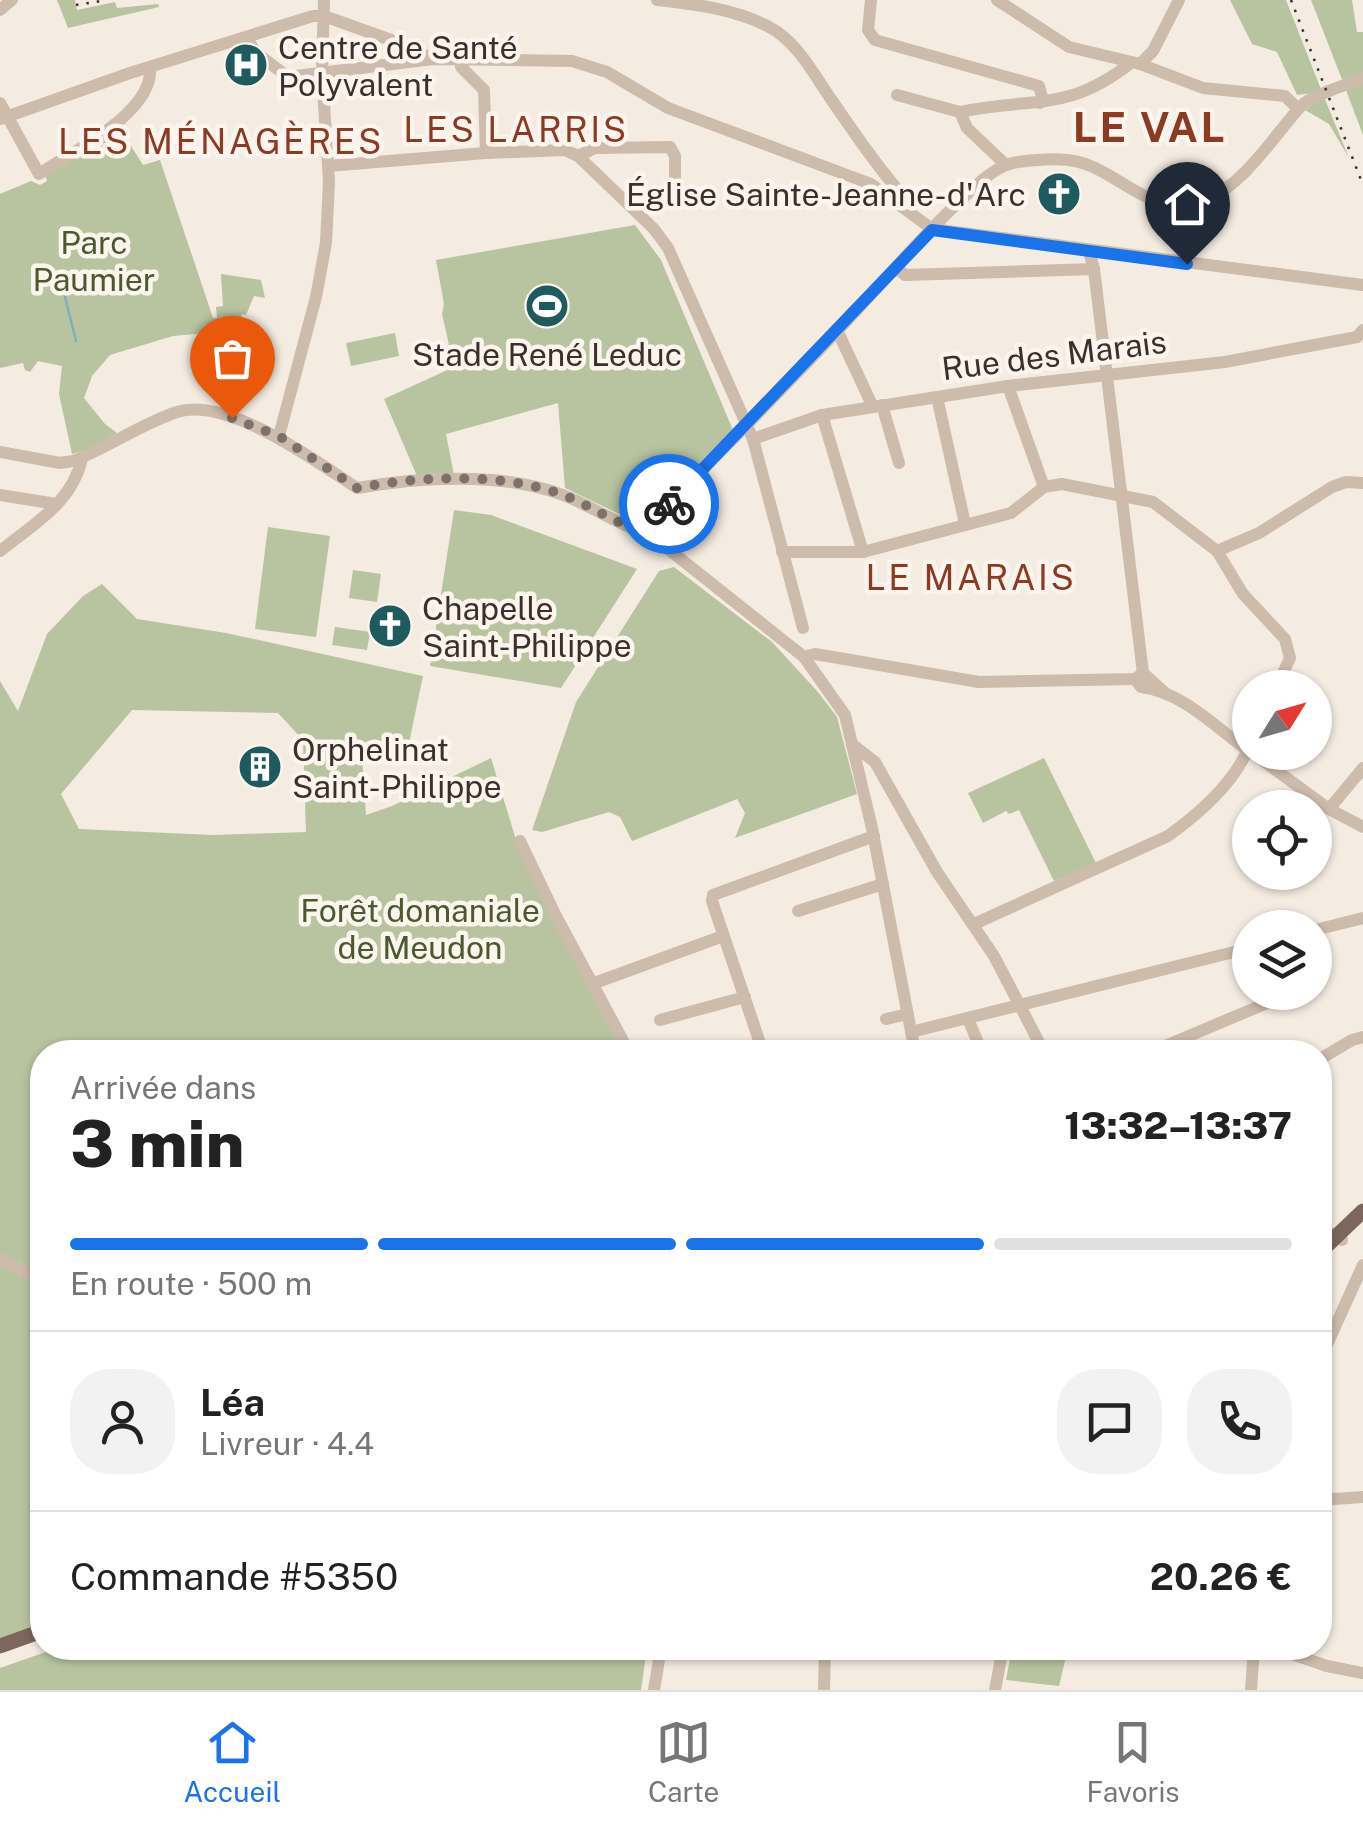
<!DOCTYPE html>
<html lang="fr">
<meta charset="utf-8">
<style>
:root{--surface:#fff;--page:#f2f2f2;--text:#222;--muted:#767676;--line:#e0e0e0;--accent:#1a73e8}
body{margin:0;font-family:"Public Sans",sans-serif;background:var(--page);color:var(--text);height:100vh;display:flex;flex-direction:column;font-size:38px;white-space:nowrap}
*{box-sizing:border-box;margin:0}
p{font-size:32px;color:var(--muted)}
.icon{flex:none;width:55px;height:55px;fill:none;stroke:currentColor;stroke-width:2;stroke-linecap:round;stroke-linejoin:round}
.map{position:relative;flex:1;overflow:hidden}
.drawer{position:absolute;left:30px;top:1040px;width:1302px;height:620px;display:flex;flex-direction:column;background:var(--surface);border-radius:40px;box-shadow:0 2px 8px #0004}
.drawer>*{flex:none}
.needle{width:65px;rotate:53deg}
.fabs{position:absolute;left:1232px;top:670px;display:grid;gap:20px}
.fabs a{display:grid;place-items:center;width:100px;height:100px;border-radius:50%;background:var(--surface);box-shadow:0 2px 8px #0004;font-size:50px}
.pin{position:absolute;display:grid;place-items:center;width:85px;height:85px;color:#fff;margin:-102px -42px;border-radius:50% 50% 50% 0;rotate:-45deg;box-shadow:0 0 10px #0007}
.pin .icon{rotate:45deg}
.courier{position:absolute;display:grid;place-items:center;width:100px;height:100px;margin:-50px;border:8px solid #1a73e8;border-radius:50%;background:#fff;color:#222;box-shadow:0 2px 12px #0007}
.headline em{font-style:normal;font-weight:800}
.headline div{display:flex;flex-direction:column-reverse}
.headline{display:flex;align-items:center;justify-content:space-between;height:170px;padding:0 40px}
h1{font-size:65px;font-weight:800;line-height:75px}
.bar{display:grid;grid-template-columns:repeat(4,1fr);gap:15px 10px;align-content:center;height:120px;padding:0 40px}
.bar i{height:12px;border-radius:8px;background:var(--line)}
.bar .on{background:var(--accent)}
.bar p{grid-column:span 4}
.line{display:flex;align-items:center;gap:25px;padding:0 40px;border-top:2px solid var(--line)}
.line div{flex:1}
.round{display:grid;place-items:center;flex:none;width:105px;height:105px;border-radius:40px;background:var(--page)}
.dock{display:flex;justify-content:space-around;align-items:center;height:140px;border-top:2px solid var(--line);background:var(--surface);font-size:28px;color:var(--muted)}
.dock a{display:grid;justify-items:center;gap:5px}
.dock .on{color:var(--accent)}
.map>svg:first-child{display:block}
.green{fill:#b8c4a0;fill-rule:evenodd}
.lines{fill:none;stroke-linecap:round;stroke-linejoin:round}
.stream{stroke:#7fb0b2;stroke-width:2.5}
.minor{stroke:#cdbbac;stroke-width:12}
.major{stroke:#7d675c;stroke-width:15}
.rail{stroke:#3b302b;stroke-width:2.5;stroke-dasharray:2.5 8;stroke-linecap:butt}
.done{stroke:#7c716b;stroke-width:10;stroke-dasharray:0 18}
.route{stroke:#1a73e8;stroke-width:12}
.labels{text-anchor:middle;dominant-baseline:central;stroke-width:9;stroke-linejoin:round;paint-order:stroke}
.poi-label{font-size:32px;fill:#3b302b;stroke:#fbf5ee;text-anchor:start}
.park-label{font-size:32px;fill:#4a5a2e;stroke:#fbf5ee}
.street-label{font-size:32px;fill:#3b302b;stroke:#fbf5ee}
.neighbourhood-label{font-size:35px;letter-spacing:2.5px;fill:#8c3b22;stroke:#fbf5ee}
.district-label{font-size:42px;font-weight:bold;letter-spacing:2.5px;fill:#8c3b22;stroke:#fbf5ee}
</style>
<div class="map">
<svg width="1363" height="1690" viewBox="0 0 1363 1690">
<rect width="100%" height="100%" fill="#f4ebe1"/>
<!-- green -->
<g class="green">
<path d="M 57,0 L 75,0 L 77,10 L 115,2 L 117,8 L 158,4 L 159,7 L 68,28 Z"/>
<path d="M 1230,0 L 1286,0 L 1322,92 L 1297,95 L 1277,52 L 1252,44 Z"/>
<path d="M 1311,0 L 1352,0 L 1357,32 L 1363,32 L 1363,72 L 1343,82 Z"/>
<path d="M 1363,84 L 1363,135 L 1346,90 Z"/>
<path d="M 1324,97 L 1349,158 L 1329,124 L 1305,110 Z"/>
<path d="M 117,129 L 121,130 L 143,165 L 160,160 L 213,318 L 217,318 L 216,307 L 223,306 L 221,274 L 261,280 L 265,298 L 254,296 L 246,315 L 242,314 L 240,322 L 217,320 L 217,332 L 173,336 L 110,355 L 92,376 L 84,398 L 105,424 L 117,433 L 91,448 L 72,454 L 59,394 L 62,366 L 38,361 L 30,372 L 25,370 L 23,363 L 0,368 L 0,194 L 31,181 L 40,185 L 47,181 L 45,175 Z"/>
<path d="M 635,225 L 661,260 L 733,430 L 638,523 L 565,488 L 558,403 L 446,434 L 454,475 L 417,476 L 384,399 L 454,367 L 442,314 L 444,304 L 436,260 Z"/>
<path d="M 395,333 L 399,356 L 351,366 L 346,343 Z"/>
<path d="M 454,510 L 491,515 L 637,569 L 561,688 L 430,666 Z"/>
<path d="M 268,527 L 330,536 L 316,637 L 255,629 Z"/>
<path d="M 674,567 L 772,642 L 818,692 L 837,717 L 857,794 L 735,838 L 745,813 L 737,799 L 632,841 L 620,817 L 609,812 L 542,832 L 532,830 L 576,702 L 659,571 Z"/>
<path d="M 353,570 L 381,574 L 377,602 L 349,598 Z"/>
<path d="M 102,584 L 137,619 L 226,633 L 423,676 L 409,743 L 361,742 L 366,815 L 392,806 L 491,758 L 517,843 L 626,1052 L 42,1052 L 42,1624 L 0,1638 L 0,681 L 18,711 L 47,634 L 83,596 ZM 132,710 L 278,713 L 303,740 L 306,832 L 213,835 L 79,829 L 61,794 Z"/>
<path d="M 335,627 L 370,632 L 367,650 L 332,645 Z"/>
<path d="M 1044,758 L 1096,863 L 1054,881 L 1019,810 L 1009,814 L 1006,811 L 983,823 L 968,793 Z"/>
<path d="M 57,1648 L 647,1648 L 641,1690 L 0,1690 L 0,1668 Z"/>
<path d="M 1012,1648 L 1068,1648 L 1059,1686 L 1006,1680 Z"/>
</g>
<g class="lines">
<!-- stream -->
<path class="stream" d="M 61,281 L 76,341"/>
<!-- minor -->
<g class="minor">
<path d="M 657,0 C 695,4 743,10 776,31 C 801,48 816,78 833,102 C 855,134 877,166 902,195 L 903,200 L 900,205"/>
<path d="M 871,0 L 868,30 L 875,40 L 1039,86 L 1042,97 L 1040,103"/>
<path d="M 997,0 L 1069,47 L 1140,64 L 1203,88 L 1285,96 L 1298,109"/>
<path d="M 0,10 L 12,0"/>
<path d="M 247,37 L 255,52 L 288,77 L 433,59 L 572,61 L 607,72 L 668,108 L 871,184 L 932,229 L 1363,285"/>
<path d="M 461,60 L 461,67 L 484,90 L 486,153"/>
<path d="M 1140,64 L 1153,51 L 1179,0"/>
<path d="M 897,95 L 960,112"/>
<path d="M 0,103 L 39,174 C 71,152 154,113 150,68"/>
<path d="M 0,119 L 130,73 L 313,16 L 324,16 L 405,45 L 433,59"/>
<path d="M 578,156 L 595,148 L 670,147 L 675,156 L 675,183"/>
<path d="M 1006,165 L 967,128 L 960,112 C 1034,96 1066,114 1132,62"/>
<path d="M 328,166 L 486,153 L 565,150 L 578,156 L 654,229 L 668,248 L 753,439 L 803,628"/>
<path d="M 1089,252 L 1094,269 L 1143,673"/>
<path d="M 896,268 L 905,275 L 1094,269"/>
<path d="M 837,330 L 873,407"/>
<path d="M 1008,386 L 1044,487"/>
<path d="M 937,397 L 965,524"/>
<path d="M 882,405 L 899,463"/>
<path d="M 822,415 L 863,552"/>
<path d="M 279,436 L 316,297 L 326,243 L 329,181 L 322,74 L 324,0"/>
<path d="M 753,439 L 822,415 L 1008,386 L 1225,362 L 1357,337 L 1363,330"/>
<path d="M 0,452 L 60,463 L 73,461 C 109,447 141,424 177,412 C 228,396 317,462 357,488 C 420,477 503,472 563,495 C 592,506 617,525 648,533 L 804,657 L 845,715 L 872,828 L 915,1052"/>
<path d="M 0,495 L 56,504"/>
<path d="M 648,533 L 655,518 C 717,455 780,392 841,327 C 886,279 929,228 978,184 C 989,174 1003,164 1018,162 C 1041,159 1071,156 1093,167 C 1131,184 1159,218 1204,201 C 1244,185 1273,137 1301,106 C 1311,95 1348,85 1363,78"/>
<path d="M 0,551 C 34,524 73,502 82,458"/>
<path d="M 1217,551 L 1243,594 L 1285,639 L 1290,658 L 1276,688"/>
<path d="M 782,552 L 863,552 L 1011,513 L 1044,487 L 1062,484 L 1153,502 L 1217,551 L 1259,533 L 1332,487 L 1346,482 L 1363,483"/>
<path d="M 804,657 L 815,654 L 979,682 L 1135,679 L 1143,673 L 1164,692"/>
<path d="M 1135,679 L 1141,687 C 1183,692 1216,728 1250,752"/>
<path d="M 853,745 L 875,762 L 937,872 L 994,956 L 1044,1052"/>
<path d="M 1251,752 L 1329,809 L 1363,827"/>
<path d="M 1329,809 L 1363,768"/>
<path d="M 520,841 L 555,914 L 629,1052"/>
<path d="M 798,911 L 883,884"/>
<path d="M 974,924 L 1168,836 C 1200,813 1236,782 1250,744"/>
<path d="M 1315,930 L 1363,918"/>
<path d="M 592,984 L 723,936"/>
<path d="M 886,1019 L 908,1014"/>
<path d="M 968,1019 L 982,1052"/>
<path d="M 660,1020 L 745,997"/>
<path d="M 911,1032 L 1250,948"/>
<path d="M 763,1052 L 712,901 L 713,895 L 874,836"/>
<path d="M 1151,1052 L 1286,995 L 1284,992"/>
<path d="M 1320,1059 L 1352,1040 L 1363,1037"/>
<path d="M 1320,1230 L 1324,1229 L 1342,1240"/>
<path d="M 0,1259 L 42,1281"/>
<path d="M 1320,1360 L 1363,1265"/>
<path d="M 1320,1500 L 1363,1497"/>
<path d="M 1274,1648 L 1327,1666 L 1363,1673"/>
<path d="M 654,1690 L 661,1648"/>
<path d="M 824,1690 L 825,1648"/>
<path d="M 995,1690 L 1003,1648"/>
<path d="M 1251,1690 L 1254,1648"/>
</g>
<!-- major -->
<g class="major">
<path d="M 1320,1252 L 1363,1211"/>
<path d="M 0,1646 L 42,1631"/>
</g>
<!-- rail -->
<g class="rail">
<path d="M 1291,0 L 1363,185"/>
<path d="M 76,5 L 107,0"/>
</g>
</g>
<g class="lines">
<!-- done -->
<path class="done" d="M 232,418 L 279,436 L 357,488 C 420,476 503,472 563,495 C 592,506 617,525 648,533 L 655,518 L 669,504"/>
<!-- route -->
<path class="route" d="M 669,504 L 932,230 L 1187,264"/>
</g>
<!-- icons -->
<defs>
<symbol id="hospital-disc" viewBox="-11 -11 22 22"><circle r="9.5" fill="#1f5a5e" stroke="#fbf5ee"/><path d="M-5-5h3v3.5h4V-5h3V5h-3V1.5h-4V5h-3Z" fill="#fff"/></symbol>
<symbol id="church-disc" viewBox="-11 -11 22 22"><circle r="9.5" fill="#1f5a5e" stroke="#fbf5ee"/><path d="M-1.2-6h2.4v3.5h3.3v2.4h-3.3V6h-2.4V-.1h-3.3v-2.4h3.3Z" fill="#fff"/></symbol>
<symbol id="stadium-disc" viewBox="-11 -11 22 22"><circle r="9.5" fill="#1f5a5e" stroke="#fbf5ee"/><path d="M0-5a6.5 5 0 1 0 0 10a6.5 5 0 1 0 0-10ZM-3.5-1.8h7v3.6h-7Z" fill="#fff"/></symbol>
<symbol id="building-disc" viewBox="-11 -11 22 22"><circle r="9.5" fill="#1f5a5e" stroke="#fbf5ee"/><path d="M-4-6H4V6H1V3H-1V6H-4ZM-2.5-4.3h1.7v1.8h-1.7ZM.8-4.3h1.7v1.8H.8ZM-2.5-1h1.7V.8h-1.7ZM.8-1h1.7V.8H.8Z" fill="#fff"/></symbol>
</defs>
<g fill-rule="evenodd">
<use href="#hospital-disc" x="221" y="40" width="50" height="50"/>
<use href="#church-disc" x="1034" y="169" width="50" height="50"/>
<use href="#stadium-disc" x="522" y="281" width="50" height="50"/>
<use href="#church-disc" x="365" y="601" width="50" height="50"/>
<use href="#building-disc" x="235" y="742" width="50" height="50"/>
</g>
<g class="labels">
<!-- poi labels -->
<g class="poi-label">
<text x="278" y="47">Centre de Santé<tspan x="278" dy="37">Polyvalent</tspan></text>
<text x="1026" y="194" text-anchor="end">Église Sainte-Jeanne-d'Arc</text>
<text x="547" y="354" text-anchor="middle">Stade René Leduc</text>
<text x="422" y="608">Chapelle<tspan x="422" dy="37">Saint-Philippe</tspan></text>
<text x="292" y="749">Orphelinat<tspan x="292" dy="37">Saint-Philippe</tspan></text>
</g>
<!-- park labels -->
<g class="park-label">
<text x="94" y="242">Parc<tspan x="94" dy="37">Paumier</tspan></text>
<text x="420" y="910">Forêt domaniale<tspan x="420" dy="37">de Meudon</tspan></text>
</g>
<!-- street labels -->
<g class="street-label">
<text transform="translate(1054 355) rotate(-7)">Rue des Marais</text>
</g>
<!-- neighbourhood labels -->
<g class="neighbourhood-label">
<text x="516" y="129">LES LARRIS</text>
<text x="221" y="141">LES MÉNAGÈRES</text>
<text x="971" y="577">LE MARAIS</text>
</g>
<!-- district labels -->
<g class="district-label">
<text x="1150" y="126">LE VAL</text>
</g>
</g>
</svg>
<div class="fabs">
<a><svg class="needle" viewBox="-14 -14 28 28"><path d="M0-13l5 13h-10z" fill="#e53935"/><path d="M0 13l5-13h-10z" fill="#767676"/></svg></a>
<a><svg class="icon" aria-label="locate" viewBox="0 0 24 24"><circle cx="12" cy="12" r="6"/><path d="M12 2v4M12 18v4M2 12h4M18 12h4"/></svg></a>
<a><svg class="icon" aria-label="layers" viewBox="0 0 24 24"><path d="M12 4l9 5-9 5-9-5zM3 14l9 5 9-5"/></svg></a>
</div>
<div class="pin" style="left:232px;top:418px;background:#ea580c"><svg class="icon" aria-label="bag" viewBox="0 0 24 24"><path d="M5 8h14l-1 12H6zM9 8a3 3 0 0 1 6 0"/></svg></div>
<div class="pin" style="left:1187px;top:264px;background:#1f2937"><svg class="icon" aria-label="home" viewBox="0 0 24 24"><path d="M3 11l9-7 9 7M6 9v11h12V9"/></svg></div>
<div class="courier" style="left:669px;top:504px"><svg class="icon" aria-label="bike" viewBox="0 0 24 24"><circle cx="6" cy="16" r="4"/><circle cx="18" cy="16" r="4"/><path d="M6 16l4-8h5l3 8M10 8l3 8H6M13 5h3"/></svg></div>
<section class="drawer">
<div class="headline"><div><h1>3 min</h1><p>Arrivée dans</p></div><em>13:32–13:37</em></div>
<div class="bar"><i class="on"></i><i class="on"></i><i class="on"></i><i></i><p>En route · 500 m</p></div>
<div class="line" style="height:180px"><a class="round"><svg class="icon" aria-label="person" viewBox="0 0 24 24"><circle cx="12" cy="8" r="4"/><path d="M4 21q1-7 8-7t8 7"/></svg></a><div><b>Léa</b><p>Livreur · 4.4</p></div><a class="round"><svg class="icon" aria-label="chat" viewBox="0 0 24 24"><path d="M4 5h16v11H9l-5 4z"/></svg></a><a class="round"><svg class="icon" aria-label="phone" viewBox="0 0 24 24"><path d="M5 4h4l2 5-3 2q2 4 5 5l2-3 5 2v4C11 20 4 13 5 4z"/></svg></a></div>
<div class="line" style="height:130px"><div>Commande #5350</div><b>20.26 €</b></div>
</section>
</div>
<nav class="dock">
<a class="on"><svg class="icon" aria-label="home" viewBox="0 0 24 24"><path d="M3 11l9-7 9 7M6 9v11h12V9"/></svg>Accueil</a>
<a><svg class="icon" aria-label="map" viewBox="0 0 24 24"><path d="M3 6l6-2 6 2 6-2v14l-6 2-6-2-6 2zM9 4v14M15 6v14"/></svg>Carte</a>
<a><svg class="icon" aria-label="saved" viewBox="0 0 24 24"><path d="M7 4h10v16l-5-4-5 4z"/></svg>Favoris</a>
</nav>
